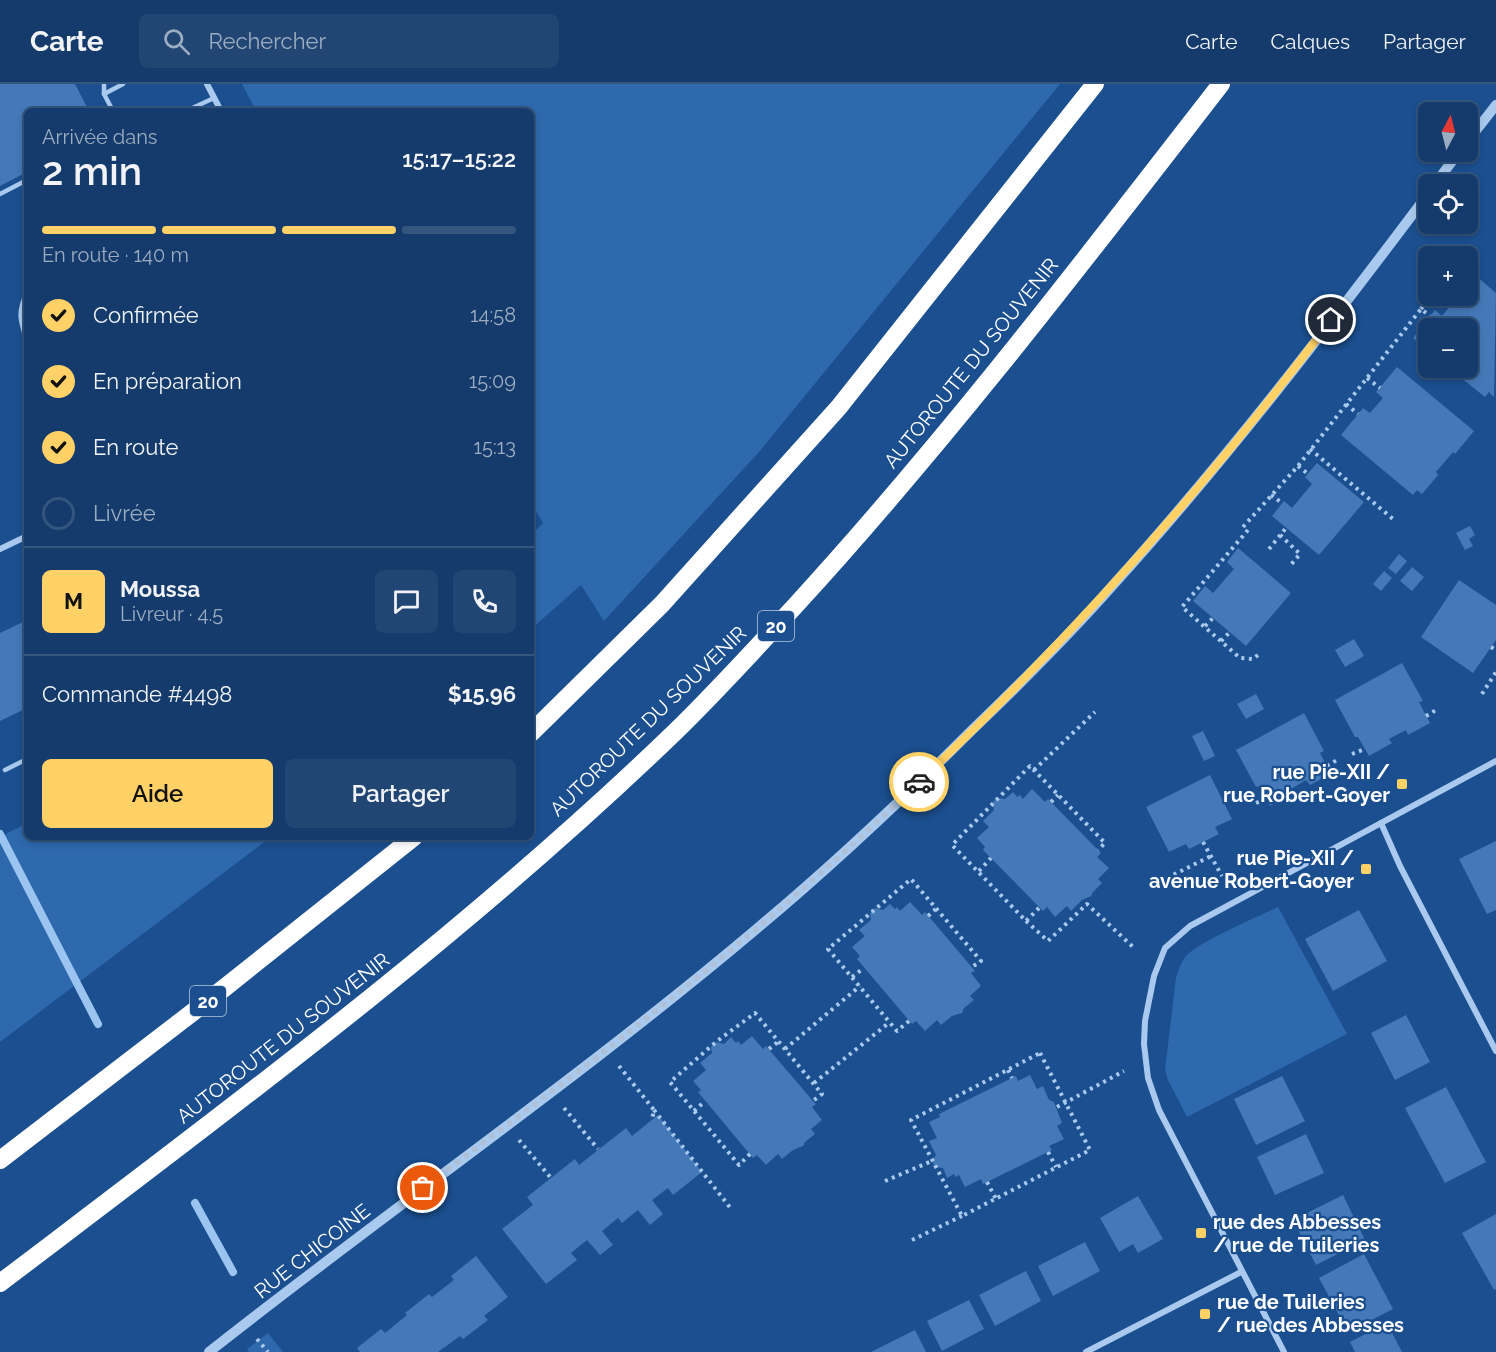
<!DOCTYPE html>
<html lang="fr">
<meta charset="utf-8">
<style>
:root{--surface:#143b6b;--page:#214673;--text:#f1f3f6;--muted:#9dadc1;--line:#33557e;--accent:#ffd166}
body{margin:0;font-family:Raleway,sans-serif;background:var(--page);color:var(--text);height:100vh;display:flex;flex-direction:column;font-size:22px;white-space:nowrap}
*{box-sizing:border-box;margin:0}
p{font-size:20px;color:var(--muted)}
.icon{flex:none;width:33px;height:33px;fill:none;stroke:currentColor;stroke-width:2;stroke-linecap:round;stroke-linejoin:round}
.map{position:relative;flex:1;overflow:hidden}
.details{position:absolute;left:24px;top:24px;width:510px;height:732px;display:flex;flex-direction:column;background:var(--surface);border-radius:9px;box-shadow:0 3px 9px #0003,0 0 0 2px var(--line)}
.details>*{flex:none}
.needle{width:39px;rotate:7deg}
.fabs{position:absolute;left:1418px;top:18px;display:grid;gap:12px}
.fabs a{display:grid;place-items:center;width:60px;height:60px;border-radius:9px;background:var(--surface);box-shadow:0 3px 9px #0003,0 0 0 2px var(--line);font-size:30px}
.pin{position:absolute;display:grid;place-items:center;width:51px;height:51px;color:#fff;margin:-26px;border:3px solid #fff;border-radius:50%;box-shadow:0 2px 6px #0007}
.courier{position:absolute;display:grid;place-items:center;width:60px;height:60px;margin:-30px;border:4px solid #ffd166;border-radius:50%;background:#fff;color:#222;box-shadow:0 2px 8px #0007}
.summary em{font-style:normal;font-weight:600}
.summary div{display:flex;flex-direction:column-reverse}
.summary{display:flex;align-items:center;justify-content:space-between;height:102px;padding:0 18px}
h1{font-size:39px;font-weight:600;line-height:45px}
.bar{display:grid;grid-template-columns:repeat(4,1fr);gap:9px 6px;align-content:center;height:72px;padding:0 18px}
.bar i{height:8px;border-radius:4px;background:var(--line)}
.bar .current{background:var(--accent)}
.bar p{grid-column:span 4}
.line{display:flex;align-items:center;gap:15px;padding:0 18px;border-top:2px solid var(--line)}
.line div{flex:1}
.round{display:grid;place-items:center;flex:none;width:63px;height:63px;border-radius:9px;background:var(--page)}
ol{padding:0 18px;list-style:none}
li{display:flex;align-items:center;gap:18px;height:66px}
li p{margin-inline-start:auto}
li .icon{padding:6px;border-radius:50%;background:var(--accent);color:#111;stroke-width:4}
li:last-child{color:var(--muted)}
li i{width:33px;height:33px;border:3px solid var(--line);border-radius:50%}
.cta{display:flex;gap:12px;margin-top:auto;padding:12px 18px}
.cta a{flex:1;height:69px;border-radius:9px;background:var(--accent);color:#111;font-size:24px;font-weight:600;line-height:69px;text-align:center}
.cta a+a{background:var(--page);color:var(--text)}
header{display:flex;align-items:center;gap:36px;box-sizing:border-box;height:84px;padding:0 30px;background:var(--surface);border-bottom:2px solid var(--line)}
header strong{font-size:28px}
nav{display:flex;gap:33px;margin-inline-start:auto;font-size:21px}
.search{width:420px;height:54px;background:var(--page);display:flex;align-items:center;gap:15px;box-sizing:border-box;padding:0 21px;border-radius:9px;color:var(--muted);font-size:22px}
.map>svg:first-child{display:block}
.green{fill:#2e69ad}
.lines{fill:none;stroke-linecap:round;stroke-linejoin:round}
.stream{stroke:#9cc4f0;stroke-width:8}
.building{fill:#4478b7}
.path{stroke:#a9c9ee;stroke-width:4;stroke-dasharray:3 4.5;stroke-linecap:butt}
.service{stroke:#a9c9ee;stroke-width:4.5}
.minor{stroke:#a9c9ee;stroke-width:6}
.tertiary{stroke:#a9c9ee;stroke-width:10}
.motorway{stroke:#fff;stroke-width:18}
.done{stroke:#afc1d8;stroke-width:6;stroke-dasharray:0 10.8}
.route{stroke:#ffd166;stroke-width:8}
.poi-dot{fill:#ffd166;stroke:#1b4f8f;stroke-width:2}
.labels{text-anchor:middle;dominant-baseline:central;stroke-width:4.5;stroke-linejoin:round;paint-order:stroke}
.shield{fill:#1b4f8f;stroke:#bbcadd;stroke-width:1.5}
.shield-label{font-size:18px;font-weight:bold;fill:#fff}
.street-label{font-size:20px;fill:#fff;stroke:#1b4f8f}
.poi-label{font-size:20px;font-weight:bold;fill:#fff;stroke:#1b4f8f;text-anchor:end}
</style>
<header>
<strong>Carte</strong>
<div class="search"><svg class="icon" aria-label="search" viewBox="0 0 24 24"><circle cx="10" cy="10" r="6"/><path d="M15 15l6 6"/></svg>Rechercher</div>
<nav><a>Carte</a><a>Calques</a><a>Partager</a></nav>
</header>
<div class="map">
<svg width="1496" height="1268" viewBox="0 0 1496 1268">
<rect width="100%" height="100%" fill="#1b4f8f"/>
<!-- green -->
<g class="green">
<path d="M 242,0 L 1060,0 L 759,368 L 604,537 L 581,501 L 531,545 L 531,451 L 543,439 L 531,419 L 531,27 L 256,27 Z"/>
<path d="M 27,739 L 27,753 L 271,753 L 0,958 L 0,753 Z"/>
<path d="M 1278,823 L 1347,950 L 1187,1033 L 1168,996 L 1165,986 L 1176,893 C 1179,886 1181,877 1186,872 C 1200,857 1257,833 1278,823 Z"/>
<path d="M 268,1249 L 283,1268 L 249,1268 L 247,1265 Z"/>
</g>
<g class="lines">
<!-- stream -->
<g class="stream">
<path d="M 0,750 L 98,940"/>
<path d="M 195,1119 L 233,1188"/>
</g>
</g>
<!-- building -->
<g class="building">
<path d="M 0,0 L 75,0 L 89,27 L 27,27 L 27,88 L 0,102 Z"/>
<path d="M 1469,186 L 1496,209 L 1494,313 L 1489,308 L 1485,313 L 1449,284 L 1467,284 L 1467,244 L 1428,244 L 1428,266 L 1413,254 L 1435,226 L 1442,232 L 1455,216 L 1449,212 L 1467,212 L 1467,188 Z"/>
<path d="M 1397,283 L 1474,347 L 1455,370 L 1453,368 L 1436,388 L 1438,391 L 1422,410 L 1417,406 L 1413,411 L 1341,351 L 1363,324 L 1370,329 L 1383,314 L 1376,308 Z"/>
<path d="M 1317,379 L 1364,418 L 1319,471 L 1272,432 L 1284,417 L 1292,424 L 1312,400 L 1305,393 Z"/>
<path d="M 1470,442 L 1475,451 L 1469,455 L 1473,462 L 1465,466 L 1456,449 Z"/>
<path d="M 1238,464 L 1291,509 L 1246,562 L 1193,517 L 1205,502 L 1213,509 L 1234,485 L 1227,478 Z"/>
<path d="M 1399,470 L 1407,477 L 1396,490 L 1388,484 Z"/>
<path d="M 1412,483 L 1424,493 L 1412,507 L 1400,497 Z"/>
<path d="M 1384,487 L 1392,494 L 1381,507 L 1373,500 Z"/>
<path d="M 1459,496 L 1496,521 L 1496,556 L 1473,589 L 1421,553 Z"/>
<path d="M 27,536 L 27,624 L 0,637 L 0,549 Z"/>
<path d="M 1354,555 L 1364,572 L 1345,583 L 1335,566 Z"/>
<path d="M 1402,579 L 1423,617 L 1419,618 L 1430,639 L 1408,651 L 1406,646 L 1389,655 L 1392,659 L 1369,672 L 1358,653 L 1355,653 L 1335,616 Z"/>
<path d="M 1256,610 L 1264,625 L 1246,635 L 1237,620 Z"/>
<path d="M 1304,629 L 1324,667 L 1320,669 L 1331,690 L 1310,701 L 1306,696 L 1291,705 L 1293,709 L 1270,722 L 1259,702 L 1256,703 L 1236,666 Z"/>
<path d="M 1203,647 L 1215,672 L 1204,677 L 1192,652 Z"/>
<path d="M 1210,691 L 1232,735 L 1215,743 L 1219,750 L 1189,765 L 1186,760 L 1169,768 L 1146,723 Z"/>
<path d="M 1032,705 L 1045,718 L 1048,715 L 1098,766 L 1101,769 L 1097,773 L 1109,784 L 1098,795 L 1102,799 L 1093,808 L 1091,812 L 1082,816 L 1071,827 L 1067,822 L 1055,833 L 1047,823 L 1043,827 L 983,766 L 985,763 L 977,754 L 989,743 L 983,737 L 994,726 L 992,719 L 997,714 L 1005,715 L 1013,708 L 1017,713 L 1020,711 L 1023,715 Z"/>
<path d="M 1496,757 L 1496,826 L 1487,830 L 1459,775 Z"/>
<path d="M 910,818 L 922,831 L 925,828 L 975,887 L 971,889 L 981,902 L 970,912 L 974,916 L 964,924 L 962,929 L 952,932 L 941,941 L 937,936 L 925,947 L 916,937 L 912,940 L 857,875 L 860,872 L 852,863 L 865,852 L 859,846 L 871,836 L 870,829 L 875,824 L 883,826 L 890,820 L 895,825 L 897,823 L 900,827 Z"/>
<path d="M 1359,826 L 1387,877 L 1333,907 L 1305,855 Z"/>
<path d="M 1406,931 L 1430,978 L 1395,996 L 1371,949 Z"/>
<path d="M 752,952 L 763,965 L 766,962 L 813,1017 L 816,1020 L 812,1023 L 822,1036 L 811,1045 L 815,1050 L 805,1058 L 803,1062 L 793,1066 L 782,1075 L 778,1070 L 766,1081 L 757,1071 L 753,1074 L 698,1008 L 701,1006 L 693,997 L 706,986 L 700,979 L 712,969 L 711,963 L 716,958 L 724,960 L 731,953 L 736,959 L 738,957 L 741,961 Z"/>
<path d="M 1030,991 L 1037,1005 L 1043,1002 L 1049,1016 L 1054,1018 L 1062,1039 L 1057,1042 L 1064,1055 L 1049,1062 L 1052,1066 L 983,1100 L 981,1095 L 965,1103 L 959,1091 L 955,1093 L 954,1090 L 947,1094 L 943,1084 L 935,1083 L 932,1077 L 936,1071 L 929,1057 L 937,1054 L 929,1038 L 940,1033 L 939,1030 L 1016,992 L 1018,997 Z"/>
<path d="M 1282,992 L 1305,1037 L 1256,1061 L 1234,1015 Z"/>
<path d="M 1446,1003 L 1486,1078 L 1445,1099 L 1405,1024 Z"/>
<path d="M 658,1031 L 702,1088 L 673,1111 L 668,1104 L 652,1116 L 663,1130 L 650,1141 L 638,1126 L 622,1139 L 618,1134 L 602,1147 L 613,1161 L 600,1171 L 587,1156 L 571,1169 L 577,1176 L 546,1200 L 502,1145 L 533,1121 L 527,1113 L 575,1075 L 579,1081 L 626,1044 L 632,1052 Z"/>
<path d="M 1306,1050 L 1324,1089 L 1275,1111 L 1257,1073 Z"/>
<path d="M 1343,1111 L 1365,1156 L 1316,1181 L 1293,1136 Z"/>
<path d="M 1138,1112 L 1163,1155 L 1138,1169 L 1133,1160 L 1119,1168 L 1100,1134 Z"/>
<path d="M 1496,1130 L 1496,1205 L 1494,1206 L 1462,1149 Z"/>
<path d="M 1085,1158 L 1100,1187 L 1053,1212 L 1038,1182 Z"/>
<path d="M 1364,1170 L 1393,1225 L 1348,1248 L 1319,1194 Z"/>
<path d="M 476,1172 L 508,1213 L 484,1232 L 488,1236 L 463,1255 L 460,1252 L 438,1268 L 360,1268 L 357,1264 L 381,1245 L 385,1249 L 407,1231 L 405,1229 L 429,1210 L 432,1213 L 454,1196 L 451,1192 Z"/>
<path d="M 1026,1187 L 1041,1217 L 995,1242 L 979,1211 Z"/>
<path d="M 969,1216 L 984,1245 L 942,1267 L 927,1237 Z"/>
<path d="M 1387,1239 L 1402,1268 L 1355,1268 L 1350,1258 Z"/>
<path d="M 915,1246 L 926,1268 L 871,1268 Z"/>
</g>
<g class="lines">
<!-- path -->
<g class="path">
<path d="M 1461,172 L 1468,164"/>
<path d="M 1421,225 L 1431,212"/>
<path d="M 1367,294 L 1380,304"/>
<path d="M 1346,320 L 1358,330"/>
<path d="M 1310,365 L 1393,435"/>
<path d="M 1298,382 L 1308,390"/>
<path d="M 1271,411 L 1282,419"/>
<path d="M 1243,443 L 1298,382 L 1421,225 L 1430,232"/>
<path d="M 1248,446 L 1182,523 L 1240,574 L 1253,575 L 1258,571"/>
<path d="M 1280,451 L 1300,470 L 1289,483"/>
<path d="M 1269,465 L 1286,444"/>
<path d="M 1205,542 L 1213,534"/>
<path d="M 1221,557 L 1230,548"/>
<path d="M 1491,563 L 1496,566"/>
<path d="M 1482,610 L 1496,588"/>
<path d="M 1426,632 L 1436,626"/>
<path d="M 1352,670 L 1365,665"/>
<path d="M 1327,682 L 1337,676"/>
<path d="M 1034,686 L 1095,628"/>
<path d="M 1051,718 L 1058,711"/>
<path d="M 1256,719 L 1266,715"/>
<path d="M 1203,758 L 1222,792"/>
<path d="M 979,787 L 991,774"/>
<path d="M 1167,794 L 1211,772"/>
<path d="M 1039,824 L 1026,837 L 952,761 L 1030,682 L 1105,759 L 1098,766"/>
<path d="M 928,832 L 937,824"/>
<path d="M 1026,837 L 1048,857 L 1087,820 L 1133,863"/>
<path d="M 852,893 L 864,884"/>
<path d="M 909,937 L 897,947 L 828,865 L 911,795 L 981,877 L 972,883"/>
<path d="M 769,965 L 779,957"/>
<path d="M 785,965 L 860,902"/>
<path d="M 1040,969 L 1090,1066 L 962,1132 L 911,1036 Z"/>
<path d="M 619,982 L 654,1026 L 652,1036"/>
<path d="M 1008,986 L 1012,994"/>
<path d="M 814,999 L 890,938"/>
<path d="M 1057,1023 L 1124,987"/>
<path d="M 564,1024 L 598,1065"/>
<path d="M 654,1026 L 732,1126"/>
<path d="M 694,1027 L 705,1017"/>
<path d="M 519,1056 L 551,1094"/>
<path d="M 1048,1068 L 1056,1083"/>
<path d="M 750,1070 L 739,1081 L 670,998 L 716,958 L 755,929 L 822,1010 L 813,1017"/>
<path d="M 885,1097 L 932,1077"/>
<path d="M 987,1098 L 996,1115"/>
<path d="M 912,1156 L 962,1132"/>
<path d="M 257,1255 L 268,1268"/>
</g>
<!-- service -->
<g class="service">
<path d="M 104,0 L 104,10"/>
<path d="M 113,27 L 104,10 L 123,0"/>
<path d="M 186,27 L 214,14"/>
<path d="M 0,110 L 27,96"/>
<path d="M 27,208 C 17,229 20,236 27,258"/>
<path d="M 5,686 L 27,675"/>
</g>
<!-- minor -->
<g class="minor">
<path d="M 207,0 L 221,27"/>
<path d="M 0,465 L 27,452"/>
<path d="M 1381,739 L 1400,782 L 1496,967"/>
<path d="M 1086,1268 L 1241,1188"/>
<path d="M 1284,1268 L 1159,1026 L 1148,994 L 1144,960 L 1145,937 L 1154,892 L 1165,864 L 1190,842 L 1496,677"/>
</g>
<!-- tertiary -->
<g class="tertiary">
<path d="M 1467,58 L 1496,21"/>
<path d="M 1435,100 L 1459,68"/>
<path d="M 209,1268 C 391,1124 583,992 760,842 C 834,780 904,714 972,646 C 1021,599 1069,551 1114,500 C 1226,376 1328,243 1428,110"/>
</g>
<!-- motorway -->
<g class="motorway">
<path d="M 531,649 L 662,520 L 839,323 L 1095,0"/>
<path d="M 0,1076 L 223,905 L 414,753"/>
<path d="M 0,1199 C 232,1023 466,850 676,647 C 717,607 756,564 795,522 C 947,356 1083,178 1221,0"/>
</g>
</g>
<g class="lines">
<!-- done -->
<path class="done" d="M 423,1104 C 498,1047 575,992 648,933 C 742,859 833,781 919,698"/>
<!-- route -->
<path class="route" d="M 919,698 C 1069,556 1207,402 1331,236"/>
</g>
<!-- markers -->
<g class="poi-dot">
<rect x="1396" y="694" width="12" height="12" rx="3"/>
<rect x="1360" y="779" width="12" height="12" rx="3"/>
<rect x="1195" y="1143" width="12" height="12" rx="3"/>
<rect x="1199" y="1224" width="12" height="12" rx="3"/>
</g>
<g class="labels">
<!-- shield labels -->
<g class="shield">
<rect x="758" y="527" width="36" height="30" rx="4.5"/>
<rect x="190" y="902" width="36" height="30" rx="4.5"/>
</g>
<g class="shield-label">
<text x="776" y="542">20</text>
<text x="208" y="917">20</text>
</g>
<!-- street labels -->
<g class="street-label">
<text transform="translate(971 279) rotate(-51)">AUTOROUTE DU SOUVENIR</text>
<text transform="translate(648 637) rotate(-44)">AUTOROUTE DU SOUVENIR</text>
<text transform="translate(283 954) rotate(-38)">AUTOROUTE DU SOUVENIR</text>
<text transform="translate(312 1167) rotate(-38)">RUE CHICOINE</text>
</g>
<!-- poi labels -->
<g class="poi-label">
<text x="1390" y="688">rue Pie-XII /<tspan x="1390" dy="23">rue Robert-Goyer</tspan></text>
<text x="1354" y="774">rue Pie-XII /<tspan x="1354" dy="23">avenue Robert-Goyer</tspan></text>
<text x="1213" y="1138" text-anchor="start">rue des Abbesses<tspan x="1213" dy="23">/ rue de Tuileries</tspan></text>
<text x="1217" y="1218" text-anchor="start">rue de Tuileries<tspan x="1217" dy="23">/ rue des Abbesses</tspan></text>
</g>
</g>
</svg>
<div class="fabs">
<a><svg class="needle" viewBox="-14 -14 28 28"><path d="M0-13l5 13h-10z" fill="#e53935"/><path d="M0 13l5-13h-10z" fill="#9dadc1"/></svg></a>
<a><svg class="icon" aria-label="locate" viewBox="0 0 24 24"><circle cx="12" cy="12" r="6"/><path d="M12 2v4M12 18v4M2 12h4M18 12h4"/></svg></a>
<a>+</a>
<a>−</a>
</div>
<div class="pin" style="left:423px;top:1104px;background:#ea580c"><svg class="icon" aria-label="bag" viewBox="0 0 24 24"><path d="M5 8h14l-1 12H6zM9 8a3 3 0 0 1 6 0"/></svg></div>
<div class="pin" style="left:1331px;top:236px;background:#1f2937"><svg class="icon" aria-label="home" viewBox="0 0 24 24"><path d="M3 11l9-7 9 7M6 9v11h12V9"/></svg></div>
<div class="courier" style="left:919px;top:698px"><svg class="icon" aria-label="car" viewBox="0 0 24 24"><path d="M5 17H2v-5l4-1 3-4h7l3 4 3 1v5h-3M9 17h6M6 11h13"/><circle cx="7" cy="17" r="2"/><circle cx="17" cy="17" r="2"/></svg></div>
<section class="details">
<div class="summary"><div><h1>2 min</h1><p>Arrivée dans</p></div><em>15:17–15:22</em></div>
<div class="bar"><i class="current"></i><i class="current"></i><i class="current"></i><i></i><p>En route · 140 m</p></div>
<ol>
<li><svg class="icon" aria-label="check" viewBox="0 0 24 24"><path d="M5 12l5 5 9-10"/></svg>Confirmée<p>14:58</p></li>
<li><svg class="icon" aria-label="check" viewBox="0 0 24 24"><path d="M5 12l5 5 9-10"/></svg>En préparation<p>15:09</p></li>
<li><svg class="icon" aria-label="check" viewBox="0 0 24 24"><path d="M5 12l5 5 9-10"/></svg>En route<p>15:13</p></li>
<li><i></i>Livrée</li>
</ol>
<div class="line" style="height:108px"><b class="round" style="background:var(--accent);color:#111">M</b><div><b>Moussa</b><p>Livreur · 4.5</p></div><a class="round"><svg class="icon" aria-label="chat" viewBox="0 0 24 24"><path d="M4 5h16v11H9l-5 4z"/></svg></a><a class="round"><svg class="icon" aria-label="phone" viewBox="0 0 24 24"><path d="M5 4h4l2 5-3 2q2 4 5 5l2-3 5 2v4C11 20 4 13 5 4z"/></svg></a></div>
<div class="line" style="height:78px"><div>Commande #4498</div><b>$15.96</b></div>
<div class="cta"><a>Aide</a><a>Partager</a></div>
</section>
</div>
